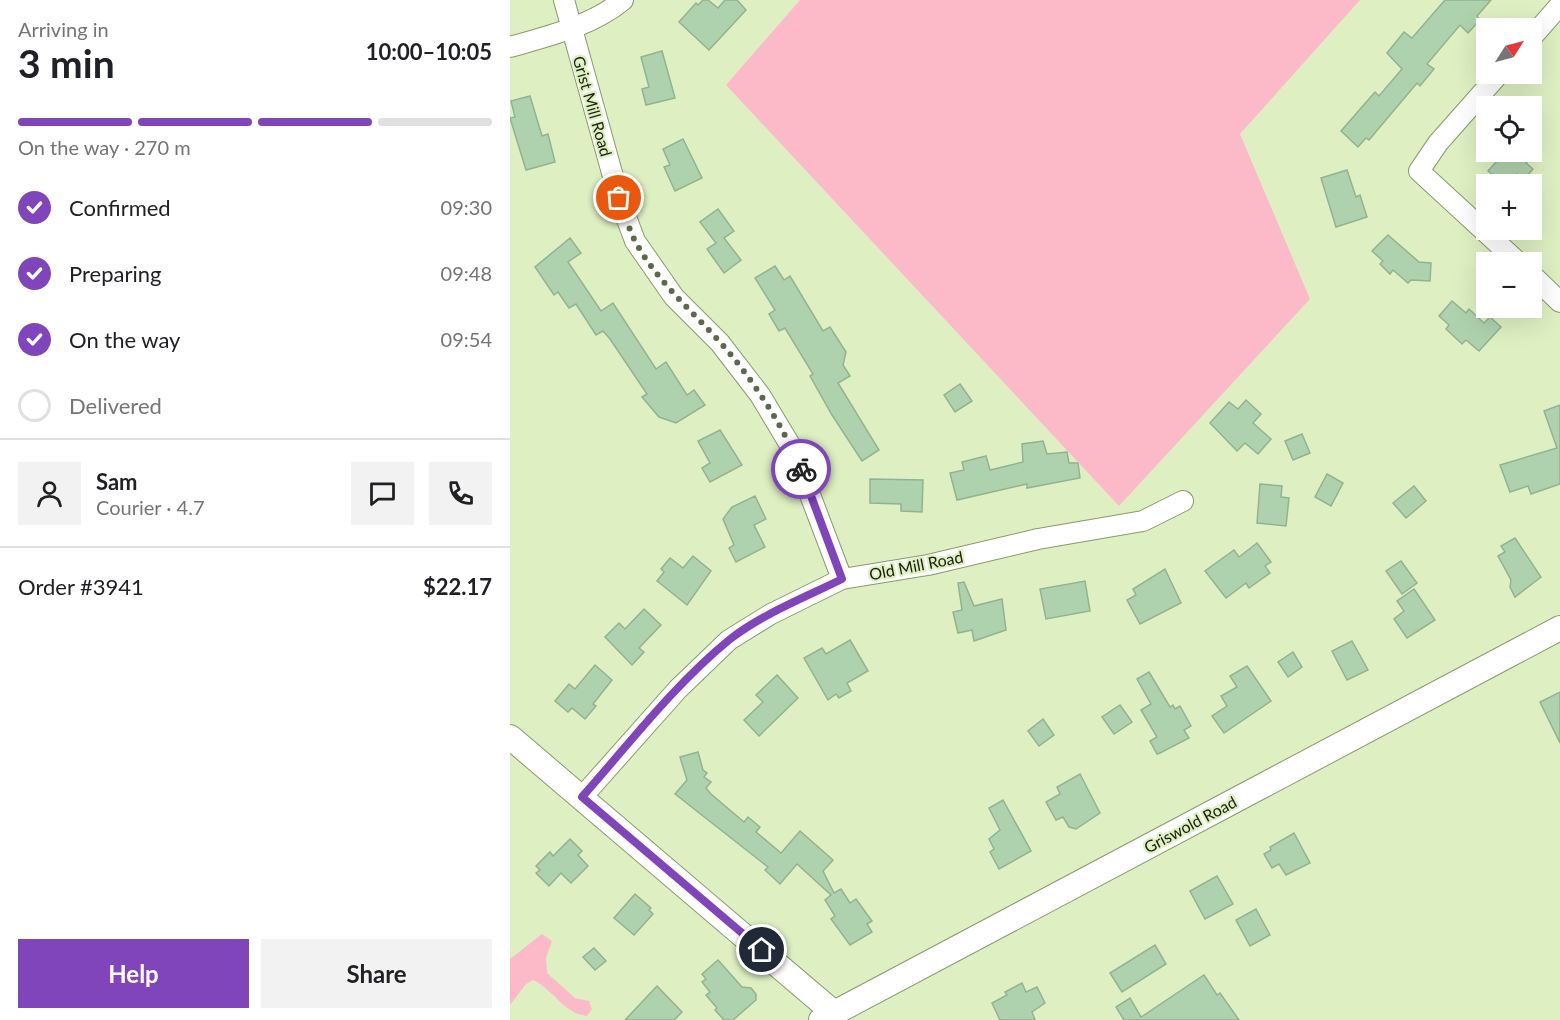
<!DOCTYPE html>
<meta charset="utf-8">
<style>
:root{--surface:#fff;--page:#f2f2f2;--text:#202124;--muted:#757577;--line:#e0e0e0;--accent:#8145bb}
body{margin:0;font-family:Lato,sans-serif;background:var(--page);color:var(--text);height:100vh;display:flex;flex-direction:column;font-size:22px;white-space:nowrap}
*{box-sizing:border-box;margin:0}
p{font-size:20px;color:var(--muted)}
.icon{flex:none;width:33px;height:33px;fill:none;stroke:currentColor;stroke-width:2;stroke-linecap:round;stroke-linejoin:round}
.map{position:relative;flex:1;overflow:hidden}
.side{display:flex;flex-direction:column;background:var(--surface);width:510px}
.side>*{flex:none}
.needle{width:39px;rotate:54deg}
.controls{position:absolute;left:966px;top:18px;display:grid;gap:12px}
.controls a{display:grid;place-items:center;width:66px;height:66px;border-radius:0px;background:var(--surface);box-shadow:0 6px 24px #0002;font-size:30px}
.pin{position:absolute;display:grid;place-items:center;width:51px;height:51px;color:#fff;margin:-26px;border:3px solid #fff;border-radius:50%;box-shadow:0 2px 6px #0007}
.courier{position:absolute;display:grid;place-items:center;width:60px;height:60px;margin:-30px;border:4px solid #8145bb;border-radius:50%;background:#fff;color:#222;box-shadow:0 2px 8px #0007}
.overview em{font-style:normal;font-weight:700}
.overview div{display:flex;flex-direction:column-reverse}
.overview{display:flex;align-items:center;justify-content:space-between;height:102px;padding:0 18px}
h1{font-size:39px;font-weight:700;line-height:45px}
.bar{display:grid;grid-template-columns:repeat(4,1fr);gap:9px 6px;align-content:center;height:72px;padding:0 18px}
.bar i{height:8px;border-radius:4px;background:var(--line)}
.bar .selected{background:var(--accent)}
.bar p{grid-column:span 4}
.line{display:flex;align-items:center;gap:15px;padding:0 18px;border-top:2px solid var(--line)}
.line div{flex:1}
.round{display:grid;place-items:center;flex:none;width:63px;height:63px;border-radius:0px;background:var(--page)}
ol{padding:0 18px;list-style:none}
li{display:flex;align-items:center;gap:18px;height:66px}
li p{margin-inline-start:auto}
li .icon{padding:6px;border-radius:50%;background:var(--accent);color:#fff;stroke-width:4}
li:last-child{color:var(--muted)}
li i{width:33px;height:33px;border:3px solid var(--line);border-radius:50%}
.primary-button{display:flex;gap:12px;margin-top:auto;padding:12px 18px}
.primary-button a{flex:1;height:69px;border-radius:0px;background:var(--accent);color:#fff;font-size:24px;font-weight:700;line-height:69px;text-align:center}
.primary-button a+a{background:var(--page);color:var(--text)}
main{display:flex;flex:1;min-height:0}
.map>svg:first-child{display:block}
.green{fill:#fcbac9}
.building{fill:#afd2ae;stroke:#91b390;stroke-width:1.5}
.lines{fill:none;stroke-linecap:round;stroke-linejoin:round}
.minor-casing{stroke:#89996e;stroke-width:22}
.tertiary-casing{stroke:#89996e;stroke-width:26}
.minor{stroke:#fff;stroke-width:20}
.tertiary{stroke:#fff;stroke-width:24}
.done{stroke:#5e684d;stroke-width:6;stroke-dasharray:0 10.8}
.route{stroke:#8145bb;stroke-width:8}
.labels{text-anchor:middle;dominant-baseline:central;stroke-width:4.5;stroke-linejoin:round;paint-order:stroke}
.street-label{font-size:16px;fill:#191f0e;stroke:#def0c2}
</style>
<main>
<section class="side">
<div class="overview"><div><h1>3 min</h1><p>Arriving in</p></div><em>10:00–10:05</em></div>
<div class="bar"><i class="selected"></i><i class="selected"></i><i class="selected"></i><i></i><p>On the way · 270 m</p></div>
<ol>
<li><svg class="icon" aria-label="check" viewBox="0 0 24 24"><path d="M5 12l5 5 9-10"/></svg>Confirmed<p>09:30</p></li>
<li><svg class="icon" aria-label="check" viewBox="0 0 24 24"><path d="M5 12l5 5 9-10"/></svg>Preparing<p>09:48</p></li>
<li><svg class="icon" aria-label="check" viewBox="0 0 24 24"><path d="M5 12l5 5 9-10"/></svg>On the way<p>09:54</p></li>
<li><i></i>Delivered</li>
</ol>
<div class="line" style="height:108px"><a class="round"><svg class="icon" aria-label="person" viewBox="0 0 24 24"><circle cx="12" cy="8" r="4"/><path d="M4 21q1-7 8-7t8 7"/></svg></a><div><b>Sam</b><p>Courier · 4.7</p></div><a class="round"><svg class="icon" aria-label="chat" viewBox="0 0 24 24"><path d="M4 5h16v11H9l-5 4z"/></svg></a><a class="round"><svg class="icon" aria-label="phone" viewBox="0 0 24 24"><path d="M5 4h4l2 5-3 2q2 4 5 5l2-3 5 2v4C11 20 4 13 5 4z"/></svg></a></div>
<div class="line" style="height:78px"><div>Order #3941</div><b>$22.17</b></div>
<div class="primary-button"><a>Help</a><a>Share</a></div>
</section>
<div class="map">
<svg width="1050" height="1020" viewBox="0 0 1050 1020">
<rect width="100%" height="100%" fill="#def0c2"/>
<!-- green -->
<g class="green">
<path d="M 290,0 L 850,0 L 730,134 L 800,299 L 609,506 L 216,85 Z"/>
<path d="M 32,934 L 42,941 L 36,958 L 37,973 L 65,998 L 79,1001 L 82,1009 L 77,1016 C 54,1014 43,989 23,980 L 16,984 L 0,1005 L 0,959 Z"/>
</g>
<!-- building -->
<g class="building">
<path d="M 193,0 L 198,0 L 208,8 L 215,0 L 227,0 L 236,10 L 199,50 L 169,22 L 186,3 L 188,5 Z"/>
<path d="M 935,0 L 981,0 L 967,16 L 970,20 L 958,33 L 950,25 L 917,64 L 924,69 L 910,86 L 907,83 L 859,140 L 856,138 L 848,147 L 831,131 L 865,92 L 869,96 L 892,69 L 877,53 L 894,32 L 902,38 Z"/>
<path d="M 152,51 L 165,98 L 136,105 L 132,89 L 139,87 L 131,57 Z"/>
<path d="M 20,96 L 32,136 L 38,134 L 45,162 L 16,170 L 0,118 L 5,117 L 1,101 Z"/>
<path d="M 173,139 L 192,178 L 165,191 L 154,167 L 160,165 L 153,149 Z"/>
<path d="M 995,152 L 1026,152 L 1016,163 L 1023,169 L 1013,180 L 1007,174 L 994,184 L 978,171 Z"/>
<path d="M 837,170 L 846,197 L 850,195 L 857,217 L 826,227 L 811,178 Z"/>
<path d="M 208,209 L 224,231 L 214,238 L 231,260 L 214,273 L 197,249 L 206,243 L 190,222 Z"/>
<path d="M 878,235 L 909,262 L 921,263 L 920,281 L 901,280 L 898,283 L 883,270 L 880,274 L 870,264 L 873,261 L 862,251 Z"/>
<path d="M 60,238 L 71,253 L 58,262 L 91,311 L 103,303 L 146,369 L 156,362 L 177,395 L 184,390 L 195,405 L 166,423 L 149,417 L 132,397 L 137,394 L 100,339 L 93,331 L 86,335 L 66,304 L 59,308 L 48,292 L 44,295 L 25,267 Z"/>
<path d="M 265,266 L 274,280 L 280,276 L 313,331 L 320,327 L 336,352 L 333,365 L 340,376 L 328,383 L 369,450 L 352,461 L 322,415 L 300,376 L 303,374 L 275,328 L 269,331 L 259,314 L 265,310 L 245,278 Z"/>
<path d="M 942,301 L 956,313 L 959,309 L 974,323 L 980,317 L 991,327 L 969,351 L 956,340 L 952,344 L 936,329 L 939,325 L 929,316 Z"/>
<path d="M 450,384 L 462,401 L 445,412 L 434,395 Z"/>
<path d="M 736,400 L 751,414 L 743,423 L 761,439 L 748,454 L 735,443 L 727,451 L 700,423 L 719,402 L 728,409 Z"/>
<path d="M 1050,405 L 1050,484 L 1021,494 L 1018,486 L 1000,492 L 990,465 L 1047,448 L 1034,411 Z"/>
<path d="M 210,430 L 232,465 L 200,482 L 192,468 L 200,463 L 188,441 Z"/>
<path d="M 792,434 L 800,453 L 783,460 L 775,441 Z"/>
<path d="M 533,441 L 537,454 L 557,452 L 559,463 L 568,463 L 570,478 L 517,488 L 517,484 L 447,500 L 440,473 L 454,470 L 452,462 L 476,456 L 480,470 L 513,462 L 512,444 Z"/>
<path d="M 817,474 L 833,483 L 821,506 L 805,497 Z"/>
<path d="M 360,479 L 413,480 L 412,512 L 391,511 L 391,504 L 360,503 Z"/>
<path d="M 750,484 L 772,486 L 771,497 L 779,498 L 776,526 L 747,523 Z"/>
<path d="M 904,486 L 916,501 L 896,518 L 883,503 Z"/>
<path d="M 245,496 L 256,519 L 244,525 L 255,547 L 226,562 L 219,548 L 224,545 L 213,519 L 222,507 Z"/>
<path d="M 1005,538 L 1031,577 L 1005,597 L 1000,587 L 1001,580 L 988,556 L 995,552 L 991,546 Z"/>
<path d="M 747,543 L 761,562 L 755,566 L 760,573 L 739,588 L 736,583 L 716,598 L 695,571 L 724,550 L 729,557 Z"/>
<path d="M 183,556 L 201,571 L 177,605 L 147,581 L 154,572 L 151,569 L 160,558 L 173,568 Z"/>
<path d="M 891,561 L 907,583 L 892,594 L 876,571 Z"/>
<path d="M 655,569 L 671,603 L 630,624 L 617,600 L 626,595 L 623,589 Z"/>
<path d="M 575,581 L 580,611 L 536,619 L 530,589 Z"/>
<path d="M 454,582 L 464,606 L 492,599 L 496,630 L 464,641 L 462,630 L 448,633 L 443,612 L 452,610 L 448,583 Z"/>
<path d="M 904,589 L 925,620 L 897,638 L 884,619 L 894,611 L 887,601 Z"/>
<path d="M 134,609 L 151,625 L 129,648 L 134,652 L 122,665 L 95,637 L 109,623 L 115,629 Z"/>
<path d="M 340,640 L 358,671 L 337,683 L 341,691 L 329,698 L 326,694 L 318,700 L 294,658 L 312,648 L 316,654 Z"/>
<path d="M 842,641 L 858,670 L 837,680 L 822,651 Z"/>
<path d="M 783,652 L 792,667 L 778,677 L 768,662 Z"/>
<path d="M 85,665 L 102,680 L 83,704 L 86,706 L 75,719 L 62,708 L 58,712 L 45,701 L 59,684 L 65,689 Z"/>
<path d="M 737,666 L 761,701 L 714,733 L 702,716 L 717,706 L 711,696 L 727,687 L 720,676 Z"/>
<path d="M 639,672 L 660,707 L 663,705 L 665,709 L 670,706 L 681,726 L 674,730 L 679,738 L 650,753 L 647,754 L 640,741 L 647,737 L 631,710 L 641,704 L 627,679 Z"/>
<path d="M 267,675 L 288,698 L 249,736 L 234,720 L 253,702 L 246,695 Z"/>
<path d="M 1050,692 L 1050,743 L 1030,702 Z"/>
<path d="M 610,705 L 622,722 L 604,734 L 592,717 Z"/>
<path d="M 533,719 L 544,735 L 529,746 L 518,731 Z"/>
<path d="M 188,752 L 193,770 L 197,773 L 194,777 L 201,782 L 196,788 L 201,794 L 234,822 L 238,817 L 250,827 L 246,832 L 271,853 L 290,831 L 323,860 L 313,871 L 324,893 L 331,889 L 340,903 L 346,899 L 362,921 L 357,924 L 362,932 L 340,945 L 321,919 L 325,916 L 315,900 L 321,895 L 287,864 L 270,884 L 255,870 L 258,867 L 165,794 L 177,780 L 170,757 Z"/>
<path d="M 570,774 L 590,813 L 566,829 L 559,827 L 553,817 L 546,820 L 536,802 L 550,794 L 547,787 Z"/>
<path d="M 493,800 L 521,851 L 489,869 L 480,852 L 484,849 L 479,839 L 490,830 L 479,808 Z"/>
<path d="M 784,833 L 800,863 L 776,875 L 769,864 L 762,868 L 754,854 L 761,850 L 760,847 Z"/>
<path d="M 60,839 L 72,851 L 68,855 L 78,866 L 61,883 L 51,873 L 39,886 L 26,873 L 30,870 L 26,866 L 40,852 L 43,856 Z"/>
<path d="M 707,876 L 723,904 L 695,919 L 680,891 Z"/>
<path d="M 125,894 L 141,908 L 139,910 L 143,914 L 124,935 L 104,918 Z"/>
<path d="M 746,909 L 760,935 L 740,946 L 726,920 Z"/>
<path d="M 645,945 L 656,964 L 612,992 L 600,973 Z"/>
<path d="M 84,948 L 96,961 L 85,970 L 73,957 Z"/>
<path d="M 208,960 L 232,987 L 241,988 L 246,994 L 246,1000 L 223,1020 L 214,1020 L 205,1010 L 207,1008 L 196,995 L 200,992 L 192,982 L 196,979 L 192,974 Z"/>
<path d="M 694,975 L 707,995 L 710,993 L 729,1020 L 614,1020 L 606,1007 L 620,998 L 631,1017 Z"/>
<path d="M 512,983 L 516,992 L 527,987 L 535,1003 L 522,1012 L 525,1020 L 490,1020 L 482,1003 L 497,995 L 495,992 Z"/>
<path d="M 147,986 L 172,1012 L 164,1020 L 115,1020 Z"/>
</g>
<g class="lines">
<defs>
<g id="minor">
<path d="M 54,0 L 109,198 L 125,241 L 164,297 L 210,343 L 250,395 L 283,450 L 332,579"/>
<path d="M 1022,37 L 1050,5"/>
<path d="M 0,47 C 38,36 82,26 113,0"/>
<path d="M 989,74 L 928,143 L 909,171 L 1008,262"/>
<path d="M 1022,275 L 1050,302"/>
<path d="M 72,797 L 168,689 L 219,640 L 261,614 L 332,579 L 418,565 L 528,539 L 633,521 L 673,501"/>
</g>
<g id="tertiary">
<path d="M 0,737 L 324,1013"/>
<path d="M 311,1020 L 1050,628"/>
</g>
</defs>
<!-- minor casing -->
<use href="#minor" class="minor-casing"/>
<!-- tertiary casing -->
<use href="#tertiary" class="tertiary-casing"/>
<!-- minor -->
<use href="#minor" class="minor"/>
<!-- tertiary -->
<use href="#tertiary" class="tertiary"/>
</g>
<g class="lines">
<!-- done -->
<path class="done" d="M 109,198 C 114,212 118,227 125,241 C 146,280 180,309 210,342 C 242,378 272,424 291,469"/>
<!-- route -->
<path class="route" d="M 252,950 L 72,797 C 119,744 164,685 219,640 C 252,614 294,598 332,579 L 291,469"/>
</g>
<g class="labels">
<!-- street labels -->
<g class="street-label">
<text transform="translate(83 106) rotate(74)">Grist Mill Road</text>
<text transform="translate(406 565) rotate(-11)">Old Mill Road</text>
<text transform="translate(680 824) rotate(-28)">Griswold Road</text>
</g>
</g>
</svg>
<div class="controls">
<a><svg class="needle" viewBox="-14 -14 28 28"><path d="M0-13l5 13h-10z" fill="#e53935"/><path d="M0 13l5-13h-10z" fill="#757577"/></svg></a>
<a><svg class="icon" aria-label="locate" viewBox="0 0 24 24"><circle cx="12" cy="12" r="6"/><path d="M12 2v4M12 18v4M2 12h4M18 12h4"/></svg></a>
<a>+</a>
<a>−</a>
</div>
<div class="pin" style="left:109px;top:198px;background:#ea580c"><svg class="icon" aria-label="bag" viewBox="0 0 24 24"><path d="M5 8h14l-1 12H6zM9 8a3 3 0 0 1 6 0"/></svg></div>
<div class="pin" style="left:252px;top:950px;background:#1f2937"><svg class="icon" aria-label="home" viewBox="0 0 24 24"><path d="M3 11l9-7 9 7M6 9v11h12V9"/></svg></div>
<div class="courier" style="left:291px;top:469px"><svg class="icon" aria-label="bike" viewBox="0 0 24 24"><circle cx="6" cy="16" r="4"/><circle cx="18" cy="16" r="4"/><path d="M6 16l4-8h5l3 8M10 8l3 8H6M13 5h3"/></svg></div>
</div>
</main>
